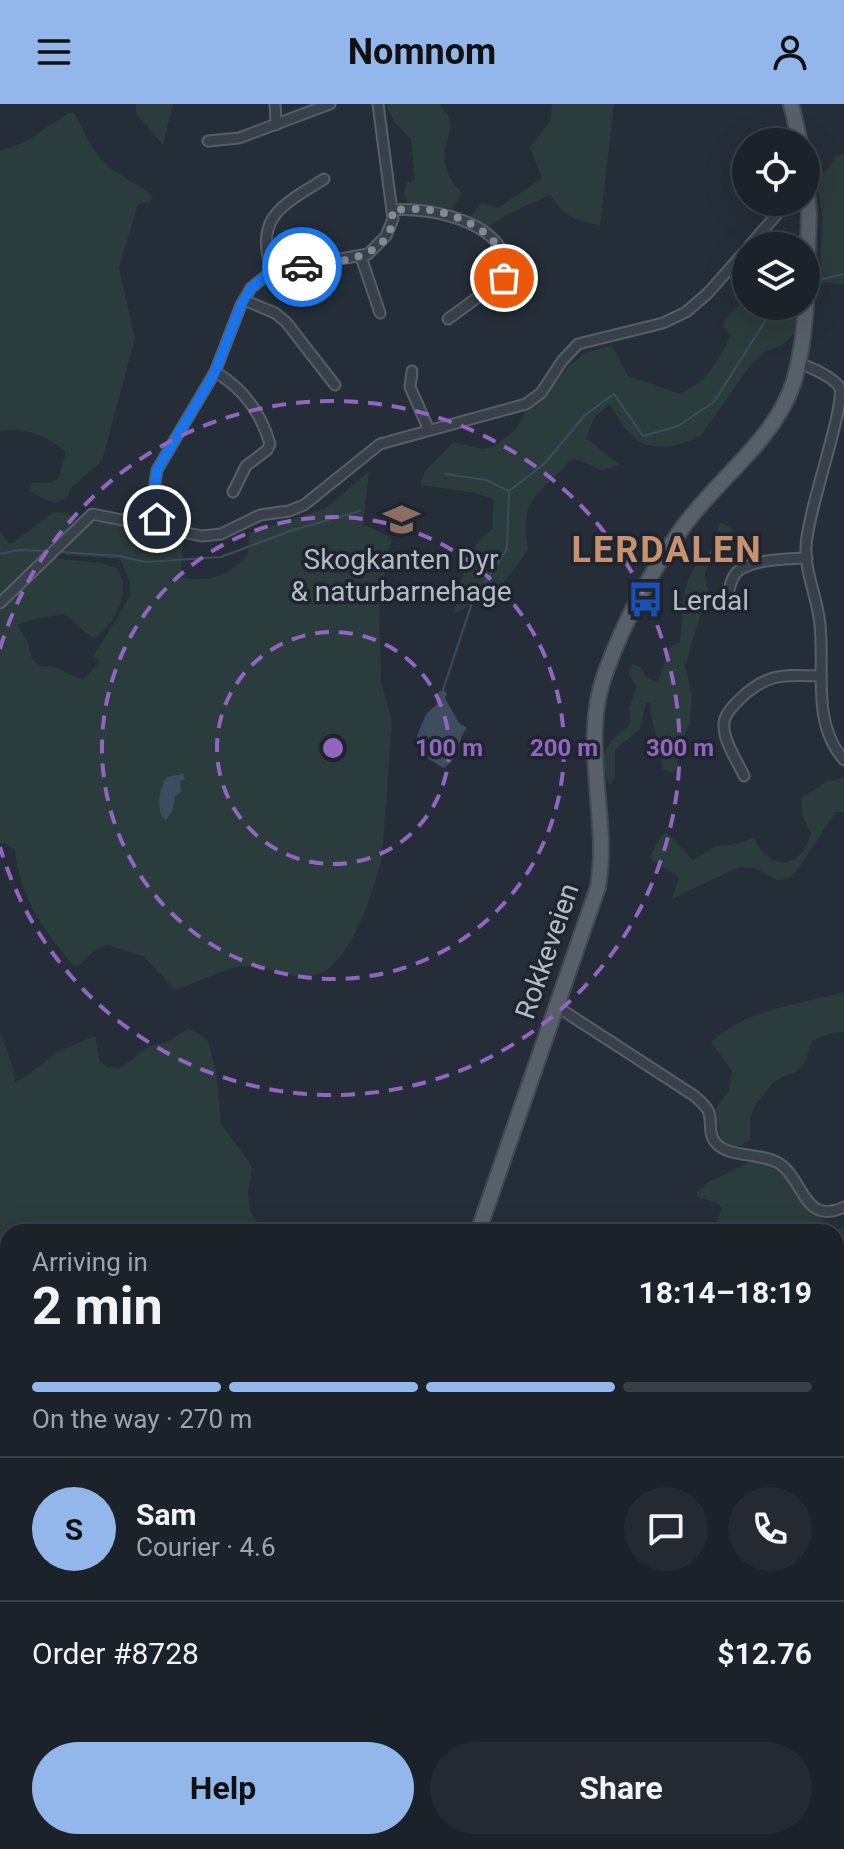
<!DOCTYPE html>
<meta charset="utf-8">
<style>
:root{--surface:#1c222a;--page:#252a32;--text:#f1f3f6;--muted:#a0a4a8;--line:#3a3f47;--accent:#93b7eb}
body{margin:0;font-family:Roboto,sans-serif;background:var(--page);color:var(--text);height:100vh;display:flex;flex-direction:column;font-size:30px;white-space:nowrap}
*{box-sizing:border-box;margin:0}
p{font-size:26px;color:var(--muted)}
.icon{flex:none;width:44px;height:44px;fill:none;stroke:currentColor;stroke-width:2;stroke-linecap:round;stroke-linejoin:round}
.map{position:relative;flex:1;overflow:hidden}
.panel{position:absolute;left:0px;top:1120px;width:844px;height:626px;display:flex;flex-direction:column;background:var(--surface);border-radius:24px 24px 0 0;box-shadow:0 8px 32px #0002,0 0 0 2px var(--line)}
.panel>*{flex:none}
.controls{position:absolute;left:732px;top:24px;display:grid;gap:16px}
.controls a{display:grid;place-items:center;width:88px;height:88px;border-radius:50%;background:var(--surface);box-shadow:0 8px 32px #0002,0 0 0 2px var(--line);font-size:40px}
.pin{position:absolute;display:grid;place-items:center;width:68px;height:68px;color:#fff;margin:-34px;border:4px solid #fff;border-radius:50%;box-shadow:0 2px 8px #0007}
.courier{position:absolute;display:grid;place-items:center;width:80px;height:80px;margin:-40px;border:6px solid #1a73e8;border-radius:50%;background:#fff;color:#222;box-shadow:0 2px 10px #0007}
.overview em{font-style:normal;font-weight:700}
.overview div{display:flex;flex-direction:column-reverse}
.overview{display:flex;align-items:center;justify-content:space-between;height:136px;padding:0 32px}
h1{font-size:52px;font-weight:700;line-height:60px}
.bar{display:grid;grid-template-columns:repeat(4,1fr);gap:12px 8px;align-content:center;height:96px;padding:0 32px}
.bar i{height:10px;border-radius:6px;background:var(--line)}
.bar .on{background:var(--accent)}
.bar p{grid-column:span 4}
.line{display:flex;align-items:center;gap:20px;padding:0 32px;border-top:2px solid var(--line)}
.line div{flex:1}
.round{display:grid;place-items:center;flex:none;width:84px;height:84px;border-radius:42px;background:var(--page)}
.primary-button{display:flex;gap:16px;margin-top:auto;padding:16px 32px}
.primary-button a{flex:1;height:92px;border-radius:48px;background:var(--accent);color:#111;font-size:32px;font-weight:700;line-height:92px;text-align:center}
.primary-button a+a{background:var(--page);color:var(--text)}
header{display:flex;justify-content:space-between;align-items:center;height:104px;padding:0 32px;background:var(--accent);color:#111;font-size:36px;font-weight:700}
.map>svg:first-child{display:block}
.green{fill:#2a3c3b}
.water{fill:#3d4c5f}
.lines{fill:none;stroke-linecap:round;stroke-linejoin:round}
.stream{stroke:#3d4c5f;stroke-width:2}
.minor-casing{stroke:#575e67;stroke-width:13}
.primary-casing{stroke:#424952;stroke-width:18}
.minor{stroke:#384049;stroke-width:9}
.primary{stroke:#575f69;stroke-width:14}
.done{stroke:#828a94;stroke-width:8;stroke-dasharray:0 14.4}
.route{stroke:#1a73e8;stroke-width:10}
.ring{fill:none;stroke:#9265c1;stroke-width:4;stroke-dasharray:14 10}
.labels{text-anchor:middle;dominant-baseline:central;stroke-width:7;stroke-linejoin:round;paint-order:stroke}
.poi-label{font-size:28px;fill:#b4bbc5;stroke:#1e252e}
.street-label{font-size:28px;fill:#b4bbc5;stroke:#1e252e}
.district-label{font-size:36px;font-weight:bold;letter-spacing:2px;fill:#c7926d;stroke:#1e252e}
.centre{fill:#9265c1;stroke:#1e252e;stroke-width:4}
.ring-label{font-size:24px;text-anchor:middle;font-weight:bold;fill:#9265c1;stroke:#1e252e;stroke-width:7;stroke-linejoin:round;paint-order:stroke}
</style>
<header><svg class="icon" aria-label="menu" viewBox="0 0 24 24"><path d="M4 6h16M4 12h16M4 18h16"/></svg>Nomnom<svg class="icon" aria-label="person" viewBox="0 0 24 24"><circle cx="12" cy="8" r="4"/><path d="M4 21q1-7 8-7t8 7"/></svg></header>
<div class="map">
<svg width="844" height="1745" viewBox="0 0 844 1745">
<rect width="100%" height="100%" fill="#252e38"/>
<!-- green -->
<g class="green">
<path d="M 136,0 L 173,0 L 163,41 L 136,9 Z"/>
<path d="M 390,0 L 439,0 C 454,17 452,21 446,40 C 441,56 448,77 461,87 L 460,94 L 454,100 L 453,105 L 407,100 L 404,88 L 407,79 L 415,77 L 411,35 L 395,19 L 386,1 Z"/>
<path d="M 552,0 L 614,0 L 600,121 C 575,118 564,111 550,91 L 506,111 L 487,124 L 469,114 L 482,99 L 498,104 L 542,74 L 530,43 L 551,16 Z"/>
<path d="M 69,9 L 74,9 C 84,26 90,45 105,59 C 119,73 139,79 153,93 L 150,98 L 138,100 L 119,164 L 135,234 L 133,242 L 102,357 L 70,385 L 68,393 L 55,399 L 29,388 L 32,379 L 53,378 L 59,374 L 66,347 C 41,331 31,324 0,327 L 0,47 L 23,39 Z"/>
<path d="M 844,50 L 844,180 L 820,178 L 822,111 L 816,70 L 827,66 L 835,53 Z"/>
<path d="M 746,193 L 746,202 L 799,202 L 794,230 L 781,242 L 764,248 L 749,263 L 702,330 C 683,343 649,350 631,331 C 622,323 617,309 609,300 L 595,313 L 586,334 L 620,361 L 602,366 L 579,356 L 569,357 C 536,397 520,389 528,446 L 499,485 L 454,510 C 461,478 464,445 492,425 L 494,395 L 470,388 L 420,381 L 425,367 L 454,338 L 483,345 L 495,342 L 517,324 L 525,307 L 541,296 L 570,261 L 587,248 L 612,241 L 628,272 L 680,290 C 709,277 716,258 731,232 L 723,222 L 725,215 Z"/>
<path d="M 369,367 L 363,420 L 392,434 L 379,497 L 381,578 L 392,617 L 382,755 C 373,787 350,866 312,872 C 291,875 271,863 251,862 C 225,862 199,879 175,886 L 143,852 L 107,841 L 94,847 L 76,864 C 43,826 21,797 15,746 L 4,739 L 0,740 L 0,504 L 20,489 L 53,454 L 100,459 L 117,464 C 133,487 115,518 96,534 L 90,532 L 64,510 L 35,515 L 17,521 L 28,538 L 32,555 L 41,562 L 54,563 L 83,576 L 100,557 L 93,553 L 129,494 L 130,478 L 120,455 L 66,451 L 63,447 L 63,443 C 79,432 85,415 107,417 L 183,435 L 181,473 C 211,479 226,472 247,452 L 250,429 L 326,404 Z"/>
<path d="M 54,408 L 66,409 L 80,418 L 57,439 L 50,441 L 0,492 L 0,427 L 9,439 L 14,438 Z"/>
<path d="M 720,419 C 736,422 736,437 744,451 L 733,456 L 722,451 C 698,463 703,478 715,498 L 712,504 L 702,505 L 685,563 L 692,590 L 690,619 L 681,640 L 677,662 L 673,669 L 663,665 C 661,642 651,623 650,599 L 646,599 L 640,625 L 615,646 L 615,675 L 608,680 C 599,644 605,643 630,620 L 629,603 L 637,584 L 629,570 L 632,560 L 641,563 L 645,572 L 658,578 L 670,543 L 680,538 C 684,513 680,485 695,463 C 701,455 710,447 717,439 L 716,430 Z"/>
<path d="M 844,674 L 844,708 L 836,708 L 796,768 L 786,775 L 776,776 L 755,764 L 739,763 L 672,795 L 679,773 C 670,765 656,763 650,753 L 659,735 L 666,728 L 693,756 L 715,742 L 731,741 L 754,734 C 762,754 786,770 803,747 C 807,742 809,734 811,729 L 802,711 L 802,694 L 827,677 Z"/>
<path d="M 844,888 L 844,927 L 826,931 L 811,938 L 806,957 L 796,968 L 784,972 L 773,979 L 755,1001 L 750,1015 L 750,1036 C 740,1044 733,1043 722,1039 L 714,1006 L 729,987 L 732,967 L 711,938 C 748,904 798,901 844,888 Z"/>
<path d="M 188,925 L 201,931 L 208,937 L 217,972 L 221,1020 L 248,1056 L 252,1065 L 248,1088 L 250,1107 L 263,1128 L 8,1128 L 8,1603 L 0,1607 L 0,929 L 12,960 L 15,978 L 24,974 L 57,948 L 95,932 L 100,958 L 107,963 L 121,964 L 149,942 L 167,938 Z"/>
<path d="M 750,1058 C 798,1061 787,1100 825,1116 L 814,1128 L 713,1128 L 722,1104 L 715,1098 L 697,1093 L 697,1088 L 708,1078 Z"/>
<path d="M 844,1122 L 844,1186 L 836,1196 L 835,1128 Z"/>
<path d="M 842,1203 L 844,1204 L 844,1310 L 836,1312 L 836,1205 L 838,1207 Z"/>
<path d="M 844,1482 L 844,1745 L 486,1745 L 485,1738 L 836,1738 L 836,1488 Z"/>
<path d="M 0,1626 L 8,1626 L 8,1738 L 294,1738 L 294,1745 L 0,1745 Z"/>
</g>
<!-- water -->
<g class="water">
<path d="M 443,586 L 447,589 L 445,594 L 459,619 L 467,624 C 456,637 459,657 443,664 L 426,653 L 420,645 L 417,632 L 426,610 L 436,601 L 439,587 Z"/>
<path d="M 183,670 L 185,676 L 180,677 L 181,688 L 175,692 L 173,706 L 166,716 L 162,713 C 157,701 159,684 167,673 Z"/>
</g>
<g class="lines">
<!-- stream -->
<g class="stream">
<path d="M 822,175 L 844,170"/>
<path d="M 445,370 L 486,376 L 509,387 L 544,360 L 585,311 L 614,290 L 643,332 L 678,322 L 714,298 L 765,217 L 784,202"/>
<path d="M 61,448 L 119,452 L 145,458 L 221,453 L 290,427 L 360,407"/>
<path d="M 0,450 L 19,446 L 50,447"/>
<path d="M 443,586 L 472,499 L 507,445 L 509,387"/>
<path d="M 0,1649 L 8,1648"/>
<path d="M 365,1738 L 366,1745"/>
</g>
<defs>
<g id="minor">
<path d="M 275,0 L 276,21"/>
<path d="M 208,37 L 239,34 L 330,0"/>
<path d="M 392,106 C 429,102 518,120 504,174 L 448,215"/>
<path d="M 749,142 L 788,98"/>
<path d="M 361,153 L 380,209"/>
<path d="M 272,167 C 253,113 283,101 324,75"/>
<path d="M 244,196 L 275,209 L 286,218 L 335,281"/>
<path d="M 799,259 C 811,264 833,272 840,284 C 844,308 807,408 806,443 C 805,470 818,495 820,521 C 825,567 811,618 844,656"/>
<path d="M 412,267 L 410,283 L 429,326"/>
<path d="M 215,268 C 243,284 261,309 270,340 L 267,346 L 246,362 L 233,388"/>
<path d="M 157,415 L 155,379 L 157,366 L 215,268 L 241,201 L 251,184 L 272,167 L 368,150 L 386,132 L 393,115 L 378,0"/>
<path d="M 728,490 C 730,483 731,473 738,467 C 755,455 787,455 807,454"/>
<path d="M 0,499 L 92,410 L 202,432 L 221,430 L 260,411 L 289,407 L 304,401 L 380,340 L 526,300 L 541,289 L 562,257 L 578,240 L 663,219 L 686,208 L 708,189 L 746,146"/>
<path d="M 744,672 C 737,656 723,637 724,620 C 724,610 734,601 741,594 C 769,568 784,571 821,572"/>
<path d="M 556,902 L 693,991 C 699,996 707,1002 709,1009 C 712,1020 708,1031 716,1039 C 728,1054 762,1048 780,1060 C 804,1076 804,1122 844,1103"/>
<path d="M 0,1566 L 8,1567"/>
</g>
<g id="primary">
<path d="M 791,0 L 800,38"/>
<path d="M 806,73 L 809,111 L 806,198"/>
<path d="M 478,1128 L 598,783 C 610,712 579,637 606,567 C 624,518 652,466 683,423 C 718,374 773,338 793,280 C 801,255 804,228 806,202"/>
<path d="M 302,1745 L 302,1738"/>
</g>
</defs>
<!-- minor casing -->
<use href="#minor" class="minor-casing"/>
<!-- primary casing -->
<use href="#primary" class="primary-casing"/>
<!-- minor -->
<use href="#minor" class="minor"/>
<!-- primary -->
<use href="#primary" class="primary"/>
</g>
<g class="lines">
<!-- done -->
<path class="done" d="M 302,163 C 336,158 398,155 392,106 C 406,105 421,104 436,107 C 465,113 514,137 504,174"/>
<!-- route -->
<path class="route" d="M 157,415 L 155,379 L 157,366 L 215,268 L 241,201 L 251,184 L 272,167 L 302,163"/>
</g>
<!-- distance rings -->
<g class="ring">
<circle cx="333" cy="644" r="116"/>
<circle cx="333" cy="644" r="231"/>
<path d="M0 545A347 347 0 1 1 0 743"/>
</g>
<!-- icons -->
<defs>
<symbol id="school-bare" viewBox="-9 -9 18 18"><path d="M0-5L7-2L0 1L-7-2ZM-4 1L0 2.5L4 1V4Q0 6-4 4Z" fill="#8d6e63" stroke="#1e252e" stroke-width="2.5" paint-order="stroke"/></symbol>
<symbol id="bus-bare" viewBox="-9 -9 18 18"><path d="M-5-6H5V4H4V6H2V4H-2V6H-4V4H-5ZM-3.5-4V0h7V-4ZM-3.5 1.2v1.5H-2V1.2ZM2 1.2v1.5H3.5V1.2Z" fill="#1a4fb4" stroke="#1e252e" stroke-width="2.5" paint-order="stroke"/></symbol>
</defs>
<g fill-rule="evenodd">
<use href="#school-bare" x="376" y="390" width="51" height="51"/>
<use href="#bus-bare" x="620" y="470" width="51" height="51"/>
</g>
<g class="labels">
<!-- poi labels -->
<g class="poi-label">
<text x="401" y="455">Skogkanten Dyr<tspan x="401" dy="32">&amp; naturbarnehage</tspan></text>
<text x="672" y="496" text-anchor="start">Lerdal</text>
</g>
<!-- street labels -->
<g class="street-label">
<text transform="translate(547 847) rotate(-71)">Rokkeveien</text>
</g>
<!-- district labels -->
<g class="district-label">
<text x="667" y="446">LERDALEN</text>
</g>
</g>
<circle cx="333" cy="644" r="12" class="centre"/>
<g class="ring-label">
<text x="449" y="652">100 m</text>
<text x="564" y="652">200 m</text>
<text x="680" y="652">300 m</text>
</g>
</svg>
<div class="controls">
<a><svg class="icon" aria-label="locate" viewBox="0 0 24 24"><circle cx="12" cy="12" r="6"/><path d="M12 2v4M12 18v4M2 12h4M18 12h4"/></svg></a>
<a><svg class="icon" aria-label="layers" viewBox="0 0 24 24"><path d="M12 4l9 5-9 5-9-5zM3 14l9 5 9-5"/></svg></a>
</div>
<div class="pin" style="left:504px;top:174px;background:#ea580c"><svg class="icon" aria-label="bag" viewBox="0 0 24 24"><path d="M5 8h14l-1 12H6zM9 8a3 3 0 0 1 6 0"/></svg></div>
<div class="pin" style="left:157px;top:415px;background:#1f2937"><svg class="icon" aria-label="home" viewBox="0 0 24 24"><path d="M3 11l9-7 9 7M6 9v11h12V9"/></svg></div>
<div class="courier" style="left:302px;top:163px"><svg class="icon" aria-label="car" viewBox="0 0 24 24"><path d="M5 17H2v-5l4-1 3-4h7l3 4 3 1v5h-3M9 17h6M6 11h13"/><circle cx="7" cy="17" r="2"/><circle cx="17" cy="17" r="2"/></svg></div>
<section class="panel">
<div class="overview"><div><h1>2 min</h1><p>Arriving in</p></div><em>18:14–18:19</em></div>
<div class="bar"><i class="on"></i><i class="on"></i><i class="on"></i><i></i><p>On the way · 270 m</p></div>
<div class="line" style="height:144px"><b class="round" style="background:var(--accent);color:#111">S</b><div><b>Sam</b><p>Courier · 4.6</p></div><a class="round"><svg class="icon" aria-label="chat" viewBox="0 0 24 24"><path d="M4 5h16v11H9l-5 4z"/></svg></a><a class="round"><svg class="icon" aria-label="phone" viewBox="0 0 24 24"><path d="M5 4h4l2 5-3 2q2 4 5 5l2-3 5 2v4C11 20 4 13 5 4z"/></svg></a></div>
<div class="line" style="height:104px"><div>Order #8728</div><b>$12.76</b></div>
<div class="primary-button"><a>Help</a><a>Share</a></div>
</section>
</div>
